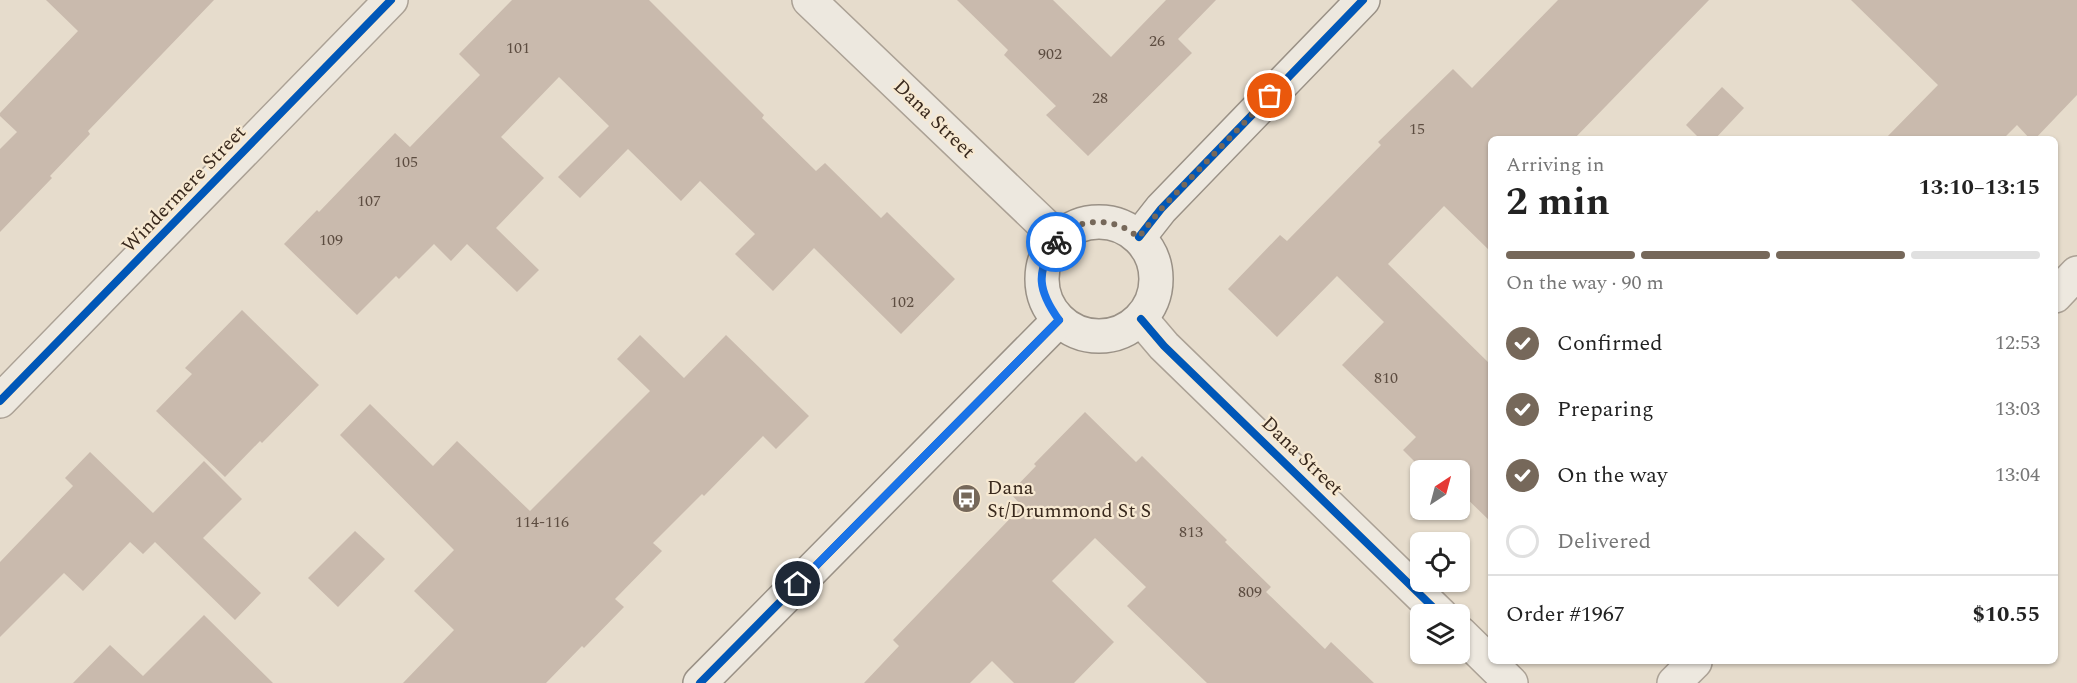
<!DOCTYPE html>
<meta charset="utf-8">
<style>
:root{--surface:#fff;--page:#f6f6f6;--text:#222;--muted:#767676;--line:#e0e0e0;--accent:#76685a}
body{margin:0;font-family:Spectral,serif;background:var(--page);color:var(--text);height:100vh;display:flex;flex-direction:column;font-size:22px;white-space:nowrap}
*{box-sizing:border-box;margin:0}
p{font-size:20px;color:var(--muted)}
.icon{flex:none;width:33px;height:33px;fill:none;stroke:currentColor;stroke-width:2;stroke-linecap:round;stroke-linejoin:round}
.map{position:relative;flex:1;overflow:hidden}
.drawer{position:absolute;left:1488px;top:136px;width:570px;height:528px;display:flex;flex-direction:column;background:var(--surface);border-radius:9px;box-shadow:0 2px 4px #0004}
.drawer>*{flex:none}
.needle{width:39px;rotate:36deg}
.tools{position:absolute;left:1410px;top:460px;display:grid;gap:12px}
.tools a{display:grid;place-items:center;width:60px;height:60px;border-radius:9px;background:var(--surface);box-shadow:0 2px 4px #0004;font-size:30px}
.pin{position:absolute;display:grid;place-items:center;width:51px;height:51px;color:#fff;margin:-26px;border:3px solid #fff;border-radius:50%;box-shadow:0 2px 6px #0007}
.courier{position:absolute;display:grid;place-items:center;width:60px;height:60px;margin:-30px;border:4px solid #1a73e8;border-radius:50%;background:#fff;color:#222;box-shadow:0 2px 8px #0007}
.head em{font-style:normal;font-weight:700}
.head div{display:flex;flex-direction:column-reverse}
.head{display:flex;align-items:center;justify-content:space-between;height:102px;padding:0 18px}
h1{font-size:39px;font-weight:700;line-height:45px}
.bar{display:grid;grid-template-columns:repeat(4,1fr);gap:9px 6px;align-content:center;height:72px;padding:0 18px}
.bar i{height:8px;border-radius:4px;background:var(--line)}
.bar .current{background:var(--accent)}
.bar p{grid-column:span 4}
.line{display:flex;align-items:center;gap:15px;padding:0 18px;border-top:2px solid var(--line)}
.line div{flex:1}
ol{padding:0 18px;list-style:none}
li{display:flex;align-items:center;gap:18px;height:66px}
li p{margin-inline-start:auto}
li .icon{padding:6px;border-radius:50%;background:var(--accent);color:#fff;stroke-width:4}
li:last-child{color:var(--muted)}
li i{width:33px;height:33px;border:3px solid var(--line);border-radius:50%}
.map>svg:first-child{display:block}
.building{fill:#c9baad}
.lines{fill:none;stroke-linecap:round;stroke-linejoin:round}
.minor-casing{stroke:#aba195;stroke-width:36}
.tertiary-casing{stroke:#aba195;stroke-width:36}
.secondary-casing{stroke:#9a9186;stroke-width:36}
.minor{stroke:#ede8df;stroke-width:33}
.tertiary{stroke:#ede8df;stroke-width:33}
.secondary{stroke:#ede8df;stroke-width:33}
.cycleway-casing{stroke:#f7e9d2;stroke-width:11}
.cycleway{stroke:#0057b8;stroke-width:8}
.done{stroke:#76685a;stroke-width:6;stroke-dasharray:0 10.8}
.route{stroke:#1a73e8;stroke-width:8}
.labels{text-anchor:middle;dominant-baseline:central;stroke-width:4.5;stroke-linejoin:round;paint-order:stroke}
.number-label{font-size:16px;fill:#5d4d41}
.street-label{font-size:20px;fill:#39291d;stroke:#f7e9d2}
.poi-label{font-size:20px;fill:#39291d;stroke:#f7e9d2;text-anchor:start}
</style>
<div class="map">
<svg width="2077" height="683" viewBox="0 0 2077 683">
<rect width="100%" height="100%" fill="#e6dccc"/>
<!-- building -->
<g class="building">
<path d="M 46,0 L 214,0 L 88,131 L 90,134 L 50,176 L 52,178 L 0,232 L 0,149 L 17,132 L 0,116 L 0,113 L 78,31 Z"/>
<path d="M 512,0 L 649,0 L 764,115 L 762,118 L 816,171 L 825,163 L 881,218 L 887,212 L 955,279 L 901,334 L 814,248 L 773,291 L 735,254 L 755,234 L 700,181 L 681,201 L 628,149 L 580,198 L 558,177 L 609,126 L 559,77 L 501,137 L 544,178 L 496,228 L 539,270 L 517,292 L 467,244 L 451,261 L 434,244 L 399,279 L 396,276 L 357,315 L 284,244 L 317,210 L 319,212 L 395,133 L 410,147 L 480,75 L 459,54 Z"/>
<path d="M 957,0 L 1053,0 L 1111,57 L 1166,0 L 1216,0 L 1178,39 L 1192,53 L 1088,156 L 1046,115 L 1056,106 L 1004,55 L 1008,50 Z"/>
<path d="M 1558,0 L 1709,0 L 1573,140 L 1491,140 L 1491,252 L 1444,206 L 1388,264 L 1491,365 L 1491,522 L 1460,492 L 1460,471 L 1424,471 L 1403,450 L 1416,437 L 1342,365 L 1384,322 L 1337,276 L 1277,337 L 1228,289 L 1280,235 L 1287,241 L 1381,145 L 1378,142 L 1453,69 L 1472,88 Z"/>
<path d="M 1851,0 L 2077,0 L 2077,95 L 2034,140 L 2031,140 L 2017,125 L 2002,140 L 1884,140 L 1938,85 Z"/>
<path d="M 1722,87 L 1744,108 L 1714,140 L 1701,140 L 1686,125 Z"/>
<path d="M 242,310 L 319,385 L 262,443 L 260,441 L 225,477 L 156,411 L 192,374 L 185,368 Z"/>
<path d="M 640,335 L 684,378 L 726,335 L 809,416 L 776,449 L 763,436 L 704,496 L 702,494 L 653,543 L 662,551 L 615,599 L 624,607 L 584,648 L 582,646 L 546,683 L 403,683 L 454,630 L 414,591 L 454,550 L 340,435 L 370,404 L 433,466 L 457,441 L 530,511 L 650,391 L 617,359 Z"/>
<path d="M 1085,412 L 1136,462 L 1142,456 L 1227,540 L 1225,542 L 1271,587 L 1266,592 L 1325,649 L 1331,642 L 1374,683 L 1207,683 L 1127,606 L 1146,587 L 1095,538 L 1052,581 L 1114,642 L 1074,683 L 1014,683 L 992,661 L 970,683 L 864,683 L 899,646 L 893,640 L 1022,506 L 1010,493 L 1036,466 L 1034,464 Z"/>
<path d="M 90,452 L 153,513 L 204,461 L 242,499 L 203,538 L 261,593 L 235,620 L 155,542 L 143,554 L 130,542 L 83,591 L 64,573 L 0,637 L 0,562 L 73,486 L 65,478 Z"/>
<path d="M 355,531 L 385,559 L 338,607 L 308,578 Z"/>
<path d="M 204,615 L 273,683 L 73,683 L 110,645 L 143,676 Z"/>
</g>
<g class="lines">
<defs>
<g id="minor">
<path d="M 2055,296 L 2077,273"/>
<path d="M 0,401 L 391,0"/>
<path d="M 1674,683 L 1695,662"/>
</g>
<g id="tertiary">
<path d="M 809,0 L 1058,238"/>
<path d="M 1141,319 L 1164,346 L 1441,615"/>
<path d="M 1460,633 L 1511,683"/>
</g>
<g id="secondary">
<circle cx="1099" cy="279" r="57"/>
<path d="M 1139,237 L 1161,209 L 1363,0"/>
<path d="M 700,683 L 1059,320"/>
</g>
</defs>
<!-- minor casing -->
<use href="#minor" class="minor-casing"/>
<!-- tertiary casing -->
<use href="#tertiary" class="tertiary-casing"/>
<!-- secondary casing -->
<use href="#secondary" class="secondary-casing"/>
<!-- minor -->
<use href="#minor" class="minor"/>
<!-- tertiary -->
<use href="#tertiary" class="tertiary"/>
<!-- secondary -->
<use href="#secondary" class="secondary"/>
<defs>
<g id="cycleway">
<path d="M 1139,237 L 1161,209 L 1363,0"/>
<path d="M 1141,319 L 1164,346 L 1441,615"/>
<path d="M 0,401 L 391,0"/>
<path d="M 700,683 L 1059,320"/>
</g>
</defs>
<!-- cycleway casing -->
<use href="#cycleway" class="cycleway-casing"/>
<!-- cycleway -->
<use href="#cycleway" class="cycleway"/>
</g>
<g class="lines">
<!-- done -->
<path class="done" d="M 1056,242 C 1069,223 1096,218 1117,225 C 1125,227 1132,233 1139,237 L 1161,209 L 1270,96"/>
<!-- route -->
<path class="route" d="M 798,584 L 1059,320 C 1038,291 1035,272 1056,242"/>
</g>
<!-- icons -->
<defs>
<symbol id="bus-disc" viewBox="-11 -11 22 22"><circle r="9.5" fill="#76685a" stroke="#f7e9d2"/><path d="M-5-6H5V4H4V6H2V4H-2V6H-4V4H-5ZM-3.5-4V0h7V-4ZM-3.5 1.2v1.5H-2V1.2ZM2 1.2v1.5H3.5V1.2Z" fill="#fff"/></symbol>
</defs>
<g fill-rule="evenodd">
<use href="#bus-disc" x="950" y="482" width="33" height="33"/>
</g>
<g class="labels">
<!-- number labels -->
<g class="number-label">
<text x="1157" y="41">26</text>
<text x="518" y="48">101</text>
<text x="1050" y="54">902</text>
<text x="1100" y="98">28</text>
<text x="1417" y="129">15</text>
<text x="406" y="162">105</text>
<text x="369" y="201">107</text>
<text x="331" y="240">109</text>
<text x="902" y="302">102</text>
<text x="1386" y="378">810</text>
<text x="542" y="522">114-116</text>
<text x="1191" y="532">813</text>
<text x="1250" y="592">809</text>
</g>
<!-- street labels -->
<g class="street-label">
<text transform="translate(934 119) rotate(44)">Dana Street</text>
<text transform="translate(184 189) rotate(-46)">Windermere Street</text>
<text transform="translate(1302 456) rotate(44)">Dana Street</text>
</g>
<!-- poi labels -->
<g class="poi-label">
<text x="987" y="488">Dana<tspan x="987" dy="23">St/Drummond St S</tspan></text>
</g>
</g>
</svg>
<div class="tools">
<a><svg class="needle" viewBox="-14 -14 28 28"><path d="M0-13l5 13h-10z" fill="#e53935"/><path d="M0 13l5-13h-10z" fill="#767676"/></svg></a>
<a><svg class="icon" aria-label="locate" viewBox="0 0 24 24"><circle cx="12" cy="12" r="6"/><path d="M12 2v4M12 18v4M2 12h4M18 12h4"/></svg></a>
<a><svg class="icon" aria-label="layers" viewBox="0 0 24 24"><path d="M12 4l9 5-9 5-9-5zM3 14l9 5 9-5"/></svg></a>
</div>
<div class="pin" style="left:1270px;top:96px;background:#ea580c"><svg class="icon" aria-label="bag" viewBox="0 0 24 24"><path d="M5 8h14l-1 12H6zM9 8a3 3 0 0 1 6 0"/></svg></div>
<div class="pin" style="left:798px;top:584px;background:#1f2937"><svg class="icon" aria-label="home" viewBox="0 0 24 24"><path d="M3 11l9-7 9 7M6 9v11h12V9"/></svg></div>
<div class="courier" style="left:1056px;top:242px"><svg class="icon" aria-label="bike" viewBox="0 0 24 24"><circle cx="6" cy="16" r="4"/><circle cx="18" cy="16" r="4"/><path d="M6 16l4-8h5l3 8M10 8l3 8H6M13 5h3"/></svg></div>
<section class="drawer">
<div class="head"><div><h1>2 min</h1><p>Arriving in</p></div><em>13:10–13:15</em></div>
<div class="bar"><i class="current"></i><i class="current"></i><i class="current"></i><i></i><p>On the way · 90 m</p></div>
<ol>
<li><svg class="icon" aria-label="check" viewBox="0 0 24 24"><path d="M5 12l5 5 9-10"/></svg>Confirmed<p>12:53</p></li>
<li><svg class="icon" aria-label="check" viewBox="0 0 24 24"><path d="M5 12l5 5 9-10"/></svg>Preparing<p>13:03</p></li>
<li><svg class="icon" aria-label="check" viewBox="0 0 24 24"><path d="M5 12l5 5 9-10"/></svg>On the way<p>13:04</p></li>
<li><i></i>Delivered</li>
</ol>
<div class="line" style="height:78px"><div>Order #1967</div><b>$10.55</b></div>
</section>
</div>
